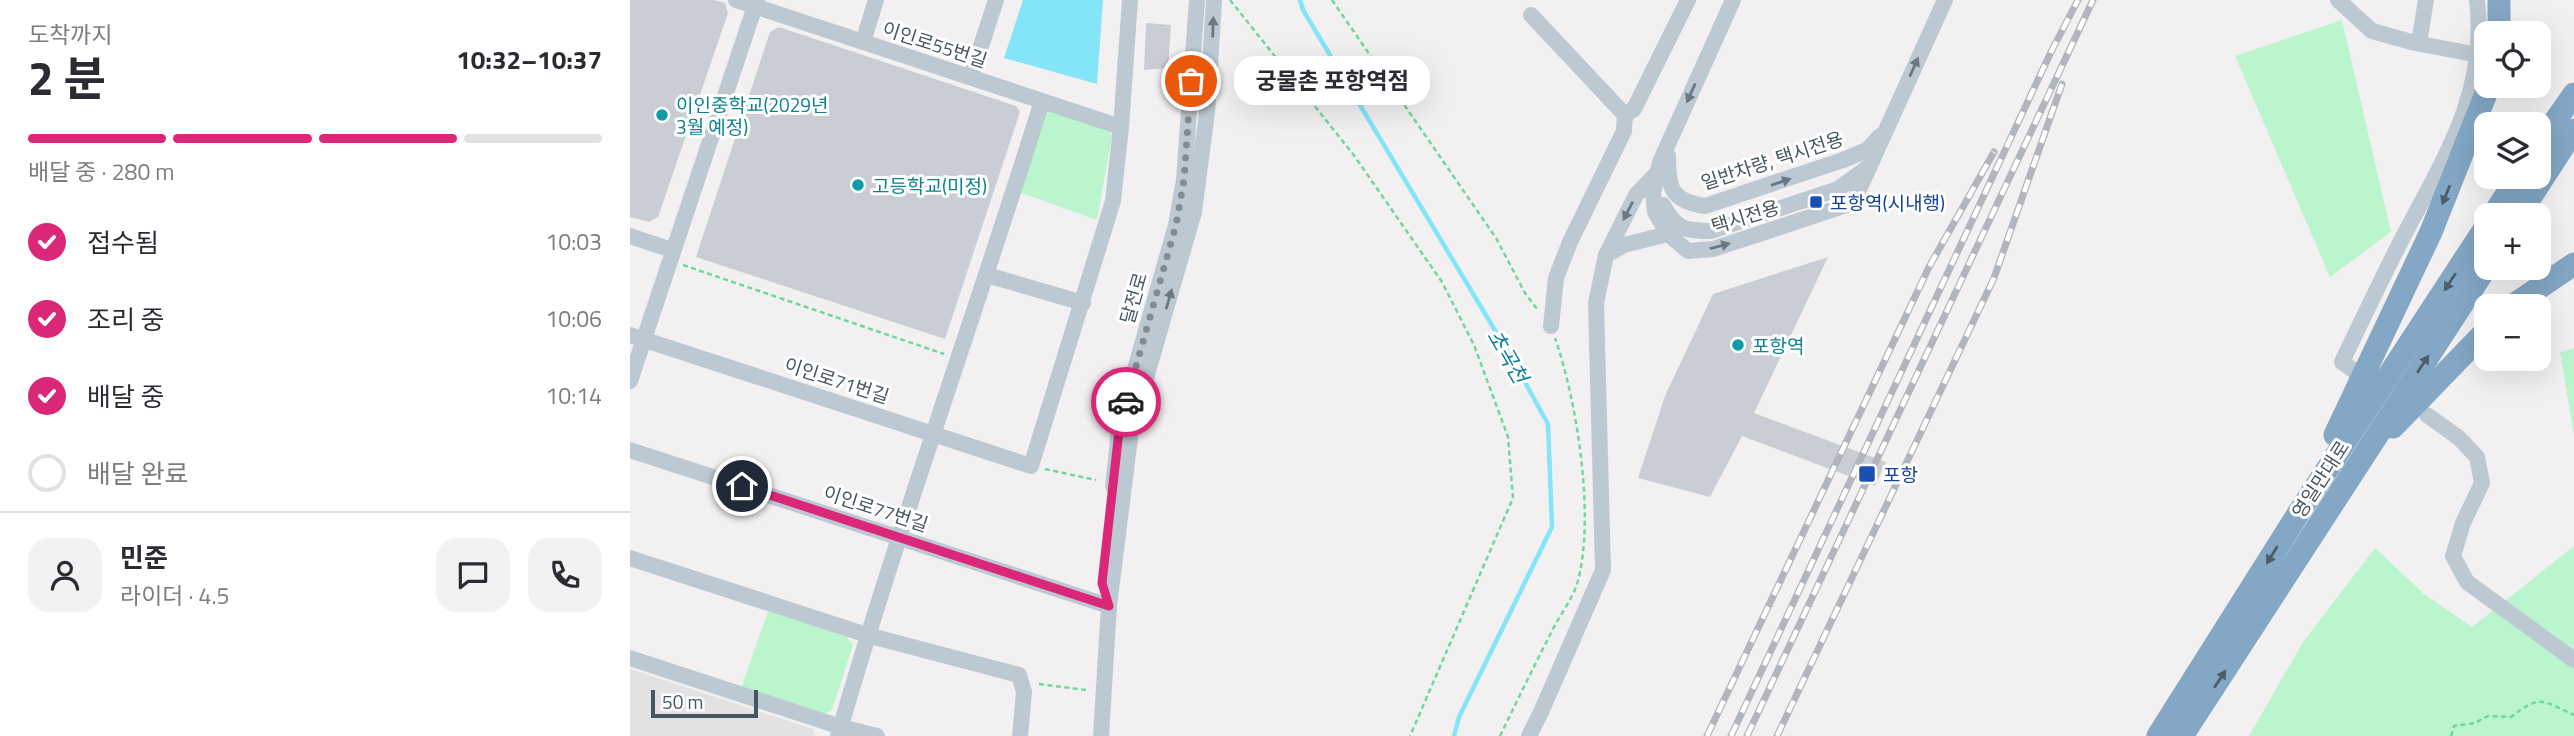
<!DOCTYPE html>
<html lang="ko">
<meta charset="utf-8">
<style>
:root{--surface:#fff;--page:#f2f2f3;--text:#2b2b33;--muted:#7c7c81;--line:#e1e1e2;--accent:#db2777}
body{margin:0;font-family:"Titillium Web","Noto Sans KR",sans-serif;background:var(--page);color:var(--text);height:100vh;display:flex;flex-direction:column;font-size:26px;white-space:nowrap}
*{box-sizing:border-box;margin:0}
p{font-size:23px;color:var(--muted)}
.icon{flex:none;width:38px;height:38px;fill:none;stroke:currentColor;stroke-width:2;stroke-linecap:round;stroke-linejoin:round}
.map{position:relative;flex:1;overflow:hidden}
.details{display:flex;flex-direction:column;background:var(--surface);width:630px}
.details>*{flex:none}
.buttons{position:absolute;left:1844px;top:21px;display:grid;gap:14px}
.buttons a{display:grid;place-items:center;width:77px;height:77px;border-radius:14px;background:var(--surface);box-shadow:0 7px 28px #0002;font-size:35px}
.scale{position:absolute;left:21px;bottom:18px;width:107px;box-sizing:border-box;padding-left:7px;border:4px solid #465661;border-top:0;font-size:19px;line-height:24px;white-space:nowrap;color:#465661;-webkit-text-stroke:5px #fff;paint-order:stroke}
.pin{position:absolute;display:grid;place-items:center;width:60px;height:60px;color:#fff;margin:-30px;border:4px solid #fff;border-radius:50%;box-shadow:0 2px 7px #0007}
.courier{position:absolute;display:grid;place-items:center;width:70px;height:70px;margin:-35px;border:5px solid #db2777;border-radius:50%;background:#fff;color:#222;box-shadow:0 2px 9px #0007}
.bubble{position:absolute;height:49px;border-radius:21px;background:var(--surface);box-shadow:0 7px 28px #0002;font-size:23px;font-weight:700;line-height:49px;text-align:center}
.headline em{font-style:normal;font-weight:700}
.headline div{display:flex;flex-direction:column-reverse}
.headline{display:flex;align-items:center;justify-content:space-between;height:119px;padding:0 28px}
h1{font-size:46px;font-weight:700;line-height:52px}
.bar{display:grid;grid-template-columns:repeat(4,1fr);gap:10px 7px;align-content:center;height:84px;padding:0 28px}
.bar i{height:9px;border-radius:5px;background:var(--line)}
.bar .active{background:var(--accent)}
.bar p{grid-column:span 4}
.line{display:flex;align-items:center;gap:18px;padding:0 28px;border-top:2px solid var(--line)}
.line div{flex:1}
.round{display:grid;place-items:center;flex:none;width:74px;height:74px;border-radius:21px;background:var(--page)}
ol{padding:0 28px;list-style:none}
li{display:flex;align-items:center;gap:21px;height:77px}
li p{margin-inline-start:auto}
li .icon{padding:7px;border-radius:50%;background:var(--accent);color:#fff;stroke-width:4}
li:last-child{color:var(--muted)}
li i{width:38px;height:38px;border:4px solid var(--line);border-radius:50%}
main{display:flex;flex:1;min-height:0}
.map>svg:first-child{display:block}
.education{fill:#e4e1e3}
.green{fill:#bbf5ce}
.water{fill:#83e5f7}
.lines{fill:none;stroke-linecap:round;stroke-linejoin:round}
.stream{stroke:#83e5f7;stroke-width:4.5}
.building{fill:#caced4}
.path{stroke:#6ed79e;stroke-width:2.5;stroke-dasharray:5 3.5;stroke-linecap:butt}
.minor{stroke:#bdc9d2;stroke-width:16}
.highway{stroke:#83a7c5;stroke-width:23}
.rail-casing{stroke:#b2b6bc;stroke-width:7}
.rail{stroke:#fff;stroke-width:4.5;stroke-dasharray:13;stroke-linecap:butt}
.oneway{fill:#6a7883}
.oneway2{fill:#4c5e6b}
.done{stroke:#838c93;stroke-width:7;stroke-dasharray:0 12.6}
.route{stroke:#db2777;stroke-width:9}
.culture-dot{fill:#0f9aa8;stroke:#fff;stroke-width:2.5}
.transit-dot{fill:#1a4fb4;stroke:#fff;stroke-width:2.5}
.labels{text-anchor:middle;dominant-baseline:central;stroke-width:6;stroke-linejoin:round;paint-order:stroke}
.street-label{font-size:19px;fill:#465661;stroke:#fff}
.culture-label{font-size:19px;fill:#0d838f;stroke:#fff;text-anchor:start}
.transit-label{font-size:19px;fill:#164399;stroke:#fff;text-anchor:start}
.water-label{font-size:21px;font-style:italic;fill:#038198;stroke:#fff}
</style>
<main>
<section class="details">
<div class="headline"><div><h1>2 분</h1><p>도착까지</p></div><em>10:32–10:37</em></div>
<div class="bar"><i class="active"></i><i class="active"></i><i class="active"></i><i></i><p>배달 중 · 280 m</p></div>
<ol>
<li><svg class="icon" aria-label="check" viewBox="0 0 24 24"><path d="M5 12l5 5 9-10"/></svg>접수됨<p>10:03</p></li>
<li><svg class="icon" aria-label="check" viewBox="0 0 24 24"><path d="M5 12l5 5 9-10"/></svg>조리 중<p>10:06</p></li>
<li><svg class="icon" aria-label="check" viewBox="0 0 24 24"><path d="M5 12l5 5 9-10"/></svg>배달 중<p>10:14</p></li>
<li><i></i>배달 완료</li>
</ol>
<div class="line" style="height:126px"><a class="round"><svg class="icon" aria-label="person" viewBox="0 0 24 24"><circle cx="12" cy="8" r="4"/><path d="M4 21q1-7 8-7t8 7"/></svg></a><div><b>민준</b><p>라이더 · 4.5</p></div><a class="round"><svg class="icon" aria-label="chat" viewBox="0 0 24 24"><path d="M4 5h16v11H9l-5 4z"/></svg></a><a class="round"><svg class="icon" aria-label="phone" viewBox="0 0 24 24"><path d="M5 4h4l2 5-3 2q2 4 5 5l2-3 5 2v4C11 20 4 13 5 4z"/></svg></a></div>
</section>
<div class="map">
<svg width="1944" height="736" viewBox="0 0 1944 736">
<rect width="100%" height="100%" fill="#f3f0f1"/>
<!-- education -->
<path class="education" d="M 0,669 L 183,729 L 186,736 L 0,736 Z"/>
<!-- green -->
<g class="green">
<path d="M 1712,20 L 1761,232 L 1700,277 L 1605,56 Z"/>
<path d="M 423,108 L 477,126 L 482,136 L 467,220 L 389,192 L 414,113 Z"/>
<path d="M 1944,348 L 1944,436 L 1930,352 Z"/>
<path d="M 1944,546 L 1944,736 L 1619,736 L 1673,642 L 1745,548 L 1794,594 L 1842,627 Z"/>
<path d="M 138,611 L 217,637 L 223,645 L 202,710 L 190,716 L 111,688 Z"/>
</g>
<!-- water -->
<path class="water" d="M 393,0 L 473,0 L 467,84 L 374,58 Z"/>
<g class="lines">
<!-- stream -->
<path class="stream" d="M 670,0 L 673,10 L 881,357 L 918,424 L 922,527 L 829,717 L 824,736"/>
</g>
<!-- building -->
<g class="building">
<path d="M 0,0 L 84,0 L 95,3 L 98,13 L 28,217 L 19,222 L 0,217 Z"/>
<path d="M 516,23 L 541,25 L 538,68 L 514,70 Z"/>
<path d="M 149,27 L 386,106 L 390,112 L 315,339 L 66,257 L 140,32 Z"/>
<path d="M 1198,257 L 1124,413 L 1256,462 L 1245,486 L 1112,436 L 1080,497 L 1008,478 L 1035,396 L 1083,294 Z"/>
</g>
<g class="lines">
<!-- path -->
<g class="path">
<path d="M 600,0 L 723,154 L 812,282 L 844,345 L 878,437 L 883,498 L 780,736"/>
<path d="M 702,0 L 866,238 L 895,293 L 907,309"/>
<path d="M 53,265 L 314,354"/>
<path d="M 415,469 L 466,480"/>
<path d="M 409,684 L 456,690"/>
<path d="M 870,736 C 887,701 904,666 922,631 C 929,616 942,600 947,584 C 966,519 947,401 925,338"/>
<path d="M 1821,736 L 1824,726 L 1845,723 L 1858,716 L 1881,717 C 1911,694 1911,700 1944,715"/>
</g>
<!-- minor -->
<g class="minor">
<path d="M 106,0 L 491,127"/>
<path d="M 1103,0 L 1030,162 L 1023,193 L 1025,212 L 1038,234 L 1058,251 L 1083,249 L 1223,203 L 1315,0"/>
<path d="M 1708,0 L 1742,31 L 1785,43 L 1849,55"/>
<path d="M 901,15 L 995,115 L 994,131 L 940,242 L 926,278 L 921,326"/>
<path d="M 233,42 L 246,0"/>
<path d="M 1789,43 L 1796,0"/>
<path d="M 341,77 L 366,0"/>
<path d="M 995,115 L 1004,109 L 1058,0"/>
<path d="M 1038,156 C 1038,188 1041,201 1075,206 L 1213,160 L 1237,150 L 1250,136"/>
<path d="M 1033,205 C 1046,229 1054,231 1081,231 L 1208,189 L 1237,168"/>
<path d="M 0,236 L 42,250"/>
<path d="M 976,255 L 994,245 L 1038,234"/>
<path d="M 357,275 L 453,303"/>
<path d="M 0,335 L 401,466 L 483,201 L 491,127 L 500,0"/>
<path d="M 1727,373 L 1712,362 C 1732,320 1752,278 1773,237 C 1814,158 1858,93 1847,0"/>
<path d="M 0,381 L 127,0"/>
<path d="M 1797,415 L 1829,438 L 1847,457 L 1852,483 L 1833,523 L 1823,556 L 1837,582 L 1944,660"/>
<path d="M 0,450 L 479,606"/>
<path d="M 483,486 L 490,422 L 546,225 L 554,180 L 567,0"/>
<path d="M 0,558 L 237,635 L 389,675 L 394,692 L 390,736"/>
<path d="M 0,658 L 211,727 L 247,736"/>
<path d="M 208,736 C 270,522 346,313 412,101"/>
<path d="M 471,736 L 479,606 L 501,430 L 564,212 L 577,113 L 584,0"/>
<path d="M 899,736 L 911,712 L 973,570 L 966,303 L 976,255 L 1006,195 L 1026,174"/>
</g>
<!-- highway -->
<g class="highway">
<path d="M 1869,0 L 1869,33"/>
<path d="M 1909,144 L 1944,94"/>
<path d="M 1863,215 L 1888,177"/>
<path d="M 1889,215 L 1944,130"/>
<path d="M 1882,306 L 1944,264"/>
<path d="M 1763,427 L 1857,330"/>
<path d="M 1705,435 L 1801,232 L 1859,86"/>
<path d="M 1528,736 L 1668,514 L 1857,225"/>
<path d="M 1552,736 L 1857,266"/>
</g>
<defs>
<g id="rail">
<path d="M 1077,736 L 1299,267 L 1364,152"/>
<path d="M 1101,736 L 1421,52 L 1448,0"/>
<path d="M 1117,736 L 1463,0"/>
<path d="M 1147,736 L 1364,278 L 1432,84"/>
</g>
</defs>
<!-- rail casing -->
<use href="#rail" class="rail-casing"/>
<!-- rail -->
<use href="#rail" class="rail"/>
</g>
<!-- one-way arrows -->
<defs><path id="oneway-solid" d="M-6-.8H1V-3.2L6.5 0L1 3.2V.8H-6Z" transform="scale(1.75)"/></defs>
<g class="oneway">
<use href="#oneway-solid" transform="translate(583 27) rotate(-88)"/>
<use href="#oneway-solid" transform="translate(1284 67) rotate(-66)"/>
<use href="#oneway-solid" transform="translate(1061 93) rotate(114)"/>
<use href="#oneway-solid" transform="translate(1151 182) rotate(-19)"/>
<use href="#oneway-solid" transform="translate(998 211) rotate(117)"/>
<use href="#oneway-solid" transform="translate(1090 246) rotate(-15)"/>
<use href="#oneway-solid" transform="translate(539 299) rotate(-74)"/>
</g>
<g class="oneway2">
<use href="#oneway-solid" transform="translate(1816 195) rotate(112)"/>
<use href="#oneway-solid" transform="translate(1820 282) rotate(123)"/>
<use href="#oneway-solid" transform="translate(1793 364) rotate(-57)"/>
<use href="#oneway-solid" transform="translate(1642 555) rotate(122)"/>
<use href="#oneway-solid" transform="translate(1590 679) rotate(-57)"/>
</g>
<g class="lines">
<!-- done -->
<path class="done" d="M 496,402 L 546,225 L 554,180 L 561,81"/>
<!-- route -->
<path class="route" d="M 112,486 L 479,606 L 472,583 L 490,422 L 496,402"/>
</g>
<!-- markers -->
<g class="culture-dot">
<circle cx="32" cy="115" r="7"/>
<circle cx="228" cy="185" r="7"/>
<circle cx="1108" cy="345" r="7"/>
</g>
<g class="transit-dot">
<rect x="1179" y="195" width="14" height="14" rx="3.5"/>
<rect x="1228" y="465" width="18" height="18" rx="3.5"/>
</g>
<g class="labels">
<!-- street labels -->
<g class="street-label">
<text transform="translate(305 44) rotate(18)">이인로55번길</text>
<text transform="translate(1142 160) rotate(-18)">일반차량, 택시전용</text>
<text transform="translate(1115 216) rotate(-17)">택시전용</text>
<text transform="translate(503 298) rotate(-74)">달전로</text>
<text transform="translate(207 380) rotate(18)">이인로71번길</text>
<text transform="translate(1690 479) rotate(-57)">영일만대로</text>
<text transform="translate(246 508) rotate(18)">이인로77번길</text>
</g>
<!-- culture labels -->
<g class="culture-label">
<text x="46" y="104">이인중학교(2029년<tspan x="46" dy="22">3월 예정)</tspan></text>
<text x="242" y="185">고등학교(미정)</text>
<text x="1122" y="345">포항역</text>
</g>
<!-- transit labels -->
<g class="transit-label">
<text x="1200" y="202">포항역(시내행)</text>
<text x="1253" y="474">포항</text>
</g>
<!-- water labels -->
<g class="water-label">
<text transform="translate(878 356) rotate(60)">초곡천</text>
</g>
</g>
</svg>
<div class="buttons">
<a><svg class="icon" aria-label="locate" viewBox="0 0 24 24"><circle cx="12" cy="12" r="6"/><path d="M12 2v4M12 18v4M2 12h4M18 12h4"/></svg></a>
<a><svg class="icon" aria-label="layers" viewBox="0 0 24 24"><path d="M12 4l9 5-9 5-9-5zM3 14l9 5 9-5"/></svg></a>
<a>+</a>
<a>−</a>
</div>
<div class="scale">50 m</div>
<div class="pin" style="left:561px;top:81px;background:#ea580c"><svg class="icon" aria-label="bag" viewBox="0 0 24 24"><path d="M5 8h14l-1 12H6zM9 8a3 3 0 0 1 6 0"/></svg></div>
<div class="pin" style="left:112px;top:486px;background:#1f2937"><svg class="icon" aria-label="home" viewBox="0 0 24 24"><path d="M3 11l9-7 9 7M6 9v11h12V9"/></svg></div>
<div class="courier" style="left:496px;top:402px"><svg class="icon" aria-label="car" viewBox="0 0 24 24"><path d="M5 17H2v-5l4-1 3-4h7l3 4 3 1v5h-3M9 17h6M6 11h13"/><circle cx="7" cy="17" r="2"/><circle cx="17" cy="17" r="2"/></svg></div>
<div class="bubble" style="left:604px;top:56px;width:196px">궁물촌 포항역점</div>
</div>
</main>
